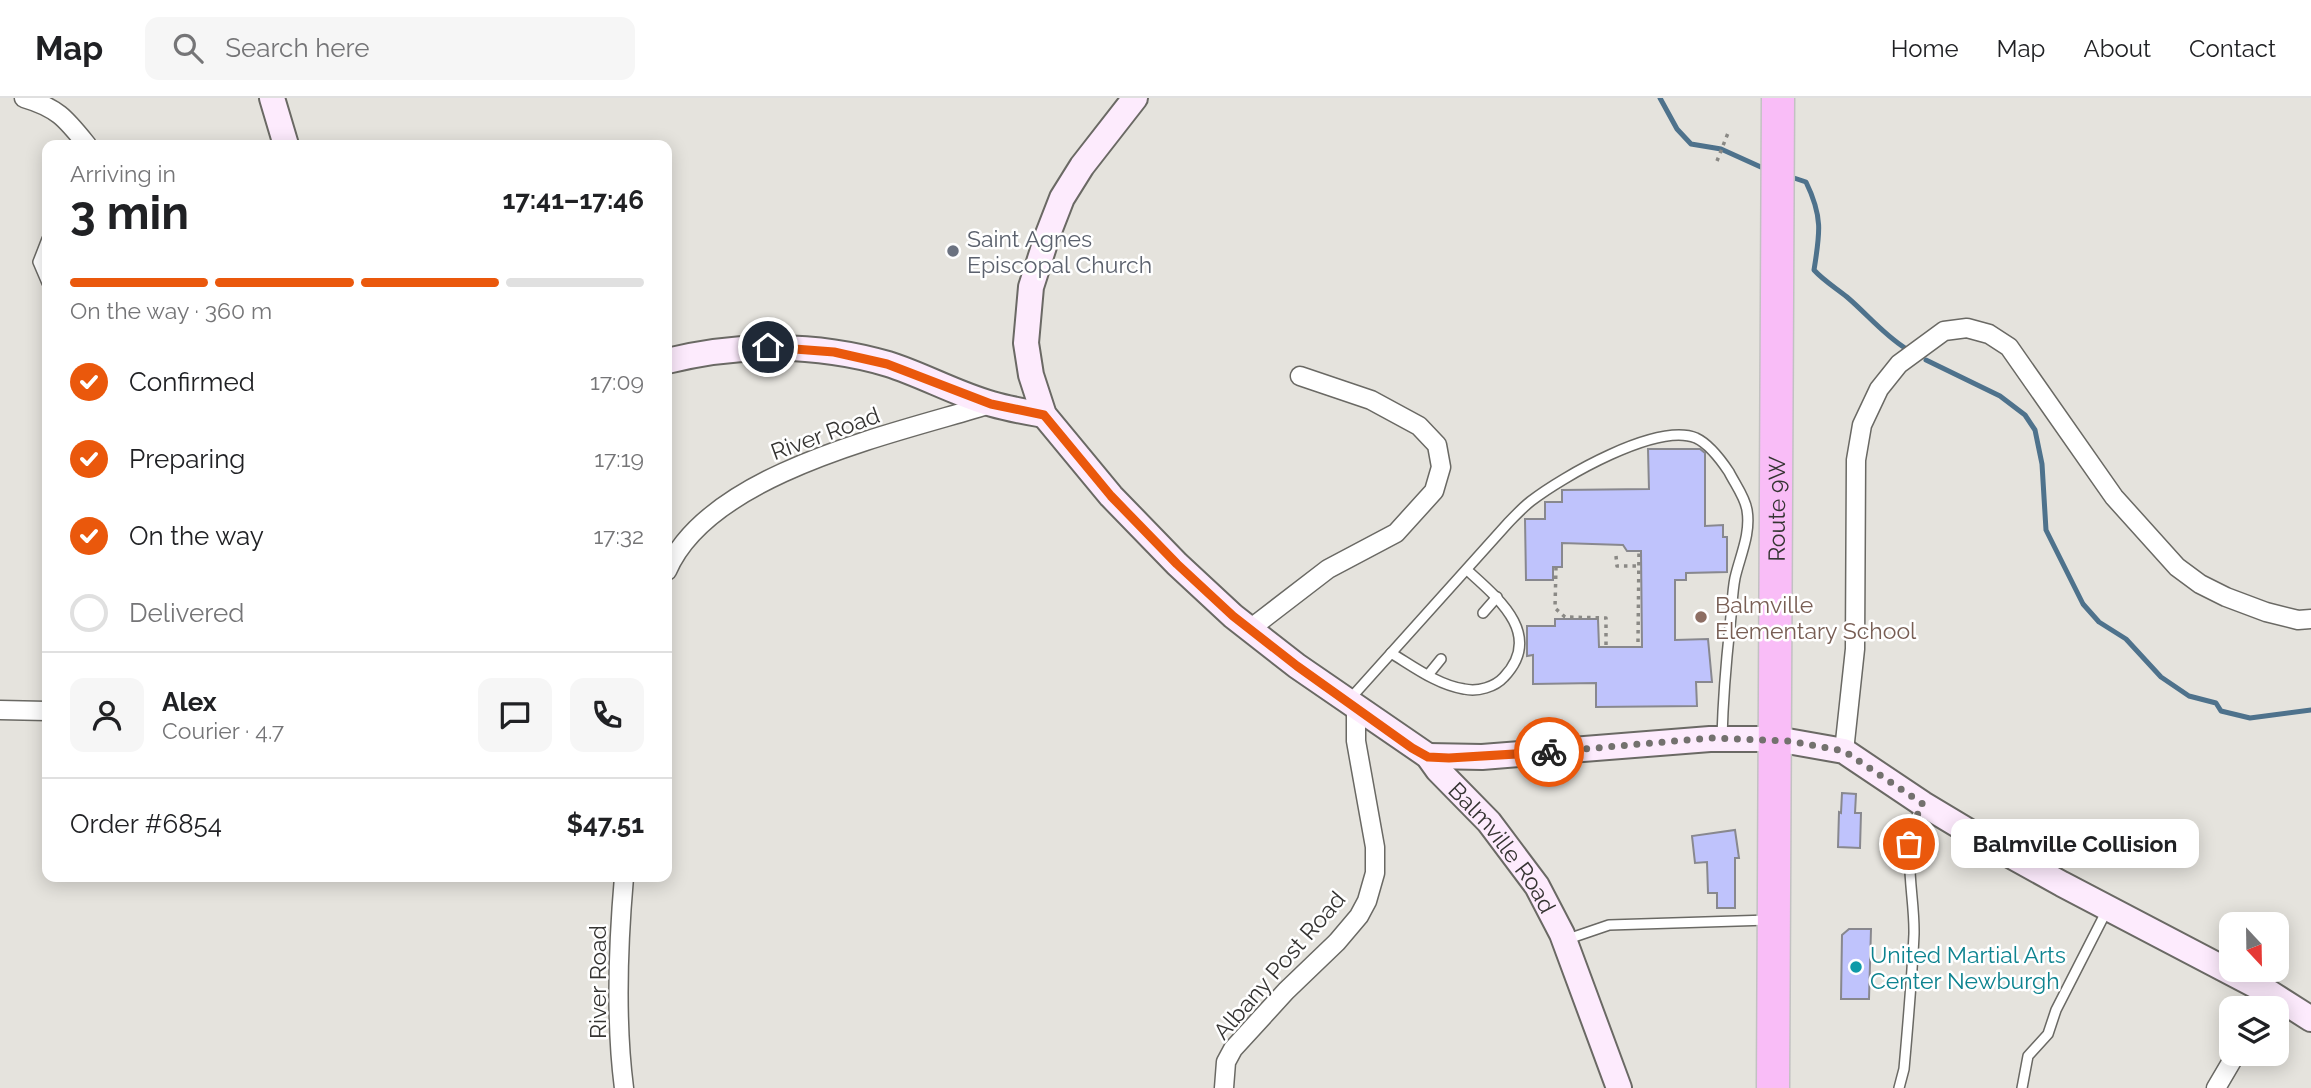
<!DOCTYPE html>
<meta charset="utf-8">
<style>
:root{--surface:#fff;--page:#f6f6f6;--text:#202124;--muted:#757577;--line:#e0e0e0;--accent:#ea580c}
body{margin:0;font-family:Raleway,sans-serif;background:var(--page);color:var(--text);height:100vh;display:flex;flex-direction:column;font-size:26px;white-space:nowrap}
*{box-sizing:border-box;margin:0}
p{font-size:23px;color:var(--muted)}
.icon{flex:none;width:38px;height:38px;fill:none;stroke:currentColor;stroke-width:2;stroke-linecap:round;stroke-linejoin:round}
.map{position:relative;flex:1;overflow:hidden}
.side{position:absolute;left:42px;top:42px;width:630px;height:742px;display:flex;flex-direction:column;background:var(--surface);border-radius:14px;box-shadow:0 4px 18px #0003}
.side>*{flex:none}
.needle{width:46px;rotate:158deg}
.fabs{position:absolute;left:2219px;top:814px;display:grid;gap:14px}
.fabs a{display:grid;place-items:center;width:70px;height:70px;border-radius:14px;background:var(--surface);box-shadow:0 4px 18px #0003;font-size:35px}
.pin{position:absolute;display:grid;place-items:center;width:60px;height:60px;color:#fff;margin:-30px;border:4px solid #fff;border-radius:50%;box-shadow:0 2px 7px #0007}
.courier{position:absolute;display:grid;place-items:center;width:70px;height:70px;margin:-35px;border:5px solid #ea580c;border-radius:50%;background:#fff;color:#222;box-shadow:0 2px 9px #0007}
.bubble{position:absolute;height:49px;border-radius:14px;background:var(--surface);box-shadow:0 4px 18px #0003;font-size:23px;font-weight:700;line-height:49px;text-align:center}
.overview em{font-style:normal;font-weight:700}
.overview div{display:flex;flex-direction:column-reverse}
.overview{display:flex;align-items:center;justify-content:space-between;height:119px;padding:0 28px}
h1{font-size:46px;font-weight:700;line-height:52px}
.bar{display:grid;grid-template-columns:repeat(4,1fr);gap:10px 7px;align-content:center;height:84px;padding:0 28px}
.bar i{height:9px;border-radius:5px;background:var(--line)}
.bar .selected{background:var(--accent)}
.bar p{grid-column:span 4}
.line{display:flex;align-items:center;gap:18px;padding:0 28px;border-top:2px solid var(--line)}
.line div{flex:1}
.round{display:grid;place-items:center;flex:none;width:74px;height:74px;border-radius:14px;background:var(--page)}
ol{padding:0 28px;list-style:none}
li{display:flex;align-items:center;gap:21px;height:77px}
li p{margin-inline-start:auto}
li .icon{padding:7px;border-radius:50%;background:var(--accent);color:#fff;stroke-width:4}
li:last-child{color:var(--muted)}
li i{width:38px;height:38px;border:4px solid var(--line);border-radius:50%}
header{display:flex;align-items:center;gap:42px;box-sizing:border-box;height:98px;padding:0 35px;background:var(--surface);border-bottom:2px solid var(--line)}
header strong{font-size:33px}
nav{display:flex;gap:38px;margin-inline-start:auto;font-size:24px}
.search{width:490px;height:63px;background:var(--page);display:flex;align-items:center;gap:18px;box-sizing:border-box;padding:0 24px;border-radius:14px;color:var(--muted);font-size:26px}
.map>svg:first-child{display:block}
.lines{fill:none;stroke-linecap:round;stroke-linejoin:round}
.stream{stroke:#4e728c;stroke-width:5}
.building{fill:#bfc3fc;stroke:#88888e;stroke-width:2}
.lane-casing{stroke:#6a6964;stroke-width:12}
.street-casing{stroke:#6a6964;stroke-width:21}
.secondary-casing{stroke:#6a6964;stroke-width:28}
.highway-casing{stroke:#c2c2c2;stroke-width:35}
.path{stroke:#8a8985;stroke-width:3.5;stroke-dasharray:3.5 5;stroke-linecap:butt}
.lane{stroke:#fff;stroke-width:9}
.street{stroke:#fff;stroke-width:18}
.secondary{stroke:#fdebfd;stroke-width:24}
.highway{stroke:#f9bdf7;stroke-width:32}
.done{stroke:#73716e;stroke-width:7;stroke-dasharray:0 12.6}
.route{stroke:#ea580c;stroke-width:9}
.worship-dot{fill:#6b7280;stroke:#fff;stroke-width:2.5}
.education-dot{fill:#8d6e63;stroke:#fff;stroke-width:2.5}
.culture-dot{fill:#0f9aa8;stroke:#fff;stroke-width:2.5}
.labels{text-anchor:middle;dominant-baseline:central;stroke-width:5;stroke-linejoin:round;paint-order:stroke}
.worship-label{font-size:23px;fill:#5b616d;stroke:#fff;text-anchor:start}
.street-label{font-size:23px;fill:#353432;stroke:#fff}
.education-label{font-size:23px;fill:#785e54;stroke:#fff;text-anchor:start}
.culture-label{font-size:23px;fill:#0d838f;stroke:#fff;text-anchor:start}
</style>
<header>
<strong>Map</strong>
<div class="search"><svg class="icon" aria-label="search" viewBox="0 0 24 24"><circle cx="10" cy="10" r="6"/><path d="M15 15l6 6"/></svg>Search here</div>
<nav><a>Home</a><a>Map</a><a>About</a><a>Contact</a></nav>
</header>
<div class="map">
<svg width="2311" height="990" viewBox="0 0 2311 990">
<rect width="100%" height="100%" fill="#e5e3dd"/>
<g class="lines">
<!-- stream -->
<g class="stream">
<path d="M 1660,0 L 1677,31 L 1691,46 L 1721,51 L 1763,70"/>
<path d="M 1794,80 L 1806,84 C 1823,119 1820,135 1814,172 C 1824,183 1836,190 1847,199 C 1867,216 1883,236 1905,250"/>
<path d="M 1926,262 L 2000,298 L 2025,317 L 2035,332 L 2042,366 L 2046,432 L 2083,506 L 2099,524 L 2126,541 L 2161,579 L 2189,598 L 2216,605 L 2221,613 L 2250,620 L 2311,612"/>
</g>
</g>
<!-- building -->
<g class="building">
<path d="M 1648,351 L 1700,351 L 1705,355 L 1705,428 L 1723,427 L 1723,439 L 1727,439 L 1727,474 L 1686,475 L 1686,482 L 1675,482 L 1675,542 L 1708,541 L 1712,584 L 1696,584 L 1697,608 L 1596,609 L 1596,585 L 1533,586 L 1533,557 L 1527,558 L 1527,528 L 1555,528 L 1555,521 L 1598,521 L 1599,549 L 1642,549 L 1641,453 L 1627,453 L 1623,447 L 1562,445 L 1562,469 L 1553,469 L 1553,482 L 1526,482 L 1525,421 L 1545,421 L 1545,404 L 1562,404 L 1562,392 L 1649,391 Z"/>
<path d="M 1842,695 L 1856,696 L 1855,715 L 1861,715 L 1860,750 L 1838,749 L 1839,714 L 1841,715 Z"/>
<path d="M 1735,732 L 1739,760 L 1735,760 L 1735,810 L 1717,810 L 1717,795 L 1708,795 L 1707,764 L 1695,765 L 1692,738 Z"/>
<path d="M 1849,831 L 1871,831 L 1869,901 L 1841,901 L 1842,837 Z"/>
</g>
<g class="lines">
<defs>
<g id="lane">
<path d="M 47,141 L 38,164 L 47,185"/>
<path d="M 1483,515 L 1497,499"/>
<path d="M 1391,555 C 1414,569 1438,587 1464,591 C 1478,594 1495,589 1504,579 C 1544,537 1498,500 1467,472"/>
<path d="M 1428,577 L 1441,561"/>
<path d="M 1349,602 L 1508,425 C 1515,418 1522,410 1531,403 C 1562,379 1657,324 1696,340 C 1709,346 1721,362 1729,374 C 1735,386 1745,399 1747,412 C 1751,436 1740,458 1735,480 C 1732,495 1732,512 1730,528 C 1726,565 1723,602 1722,639"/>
<path d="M 1565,842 L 1609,827 L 1769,822"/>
<path d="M 1899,990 L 1904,971 C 1908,926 1912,881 1914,836 C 1915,794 1899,747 1922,708"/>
<path d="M 2022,990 L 2028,958 L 2048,936 L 2056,912 L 2107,812"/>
</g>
<g id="street">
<path d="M 24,0 C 58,10 66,21 87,47"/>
<path d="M 667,473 C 709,374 897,335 991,306"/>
<path d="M 1250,531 L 1328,471 L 1396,435 L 1434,393 L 1441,369 L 1437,347 L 1419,328 L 1371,302 L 1300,278"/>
<path d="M 0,612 L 47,613"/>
<path d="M 1844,653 L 1855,551 L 1856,362 L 1862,327 L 1879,291 L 1899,266 L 1944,233 L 1967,230 L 1989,236 L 2009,249 L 2114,399 L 2177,469 L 2200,486 L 2226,499 L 2266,514 L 2298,522 L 2311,521"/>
<path d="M 624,779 C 618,848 615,921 624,990"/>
<path d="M 1224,990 L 1226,964 L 1233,951 L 1286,893 L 1337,844 L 1359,818 L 1367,803 L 1375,775 L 1375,749 L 1356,643 L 1356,610"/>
<path d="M 2216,990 L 2236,956"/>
</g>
<g id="secondary">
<path d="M 272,0 L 286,47"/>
<path id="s1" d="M 1135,0 L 1082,68 L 1062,100 L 1048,136 L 1031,189 L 1026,245 L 1031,277 L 1044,317 L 1111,398 L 1177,466 L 1233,518 L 1297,568 L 1428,658 L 1438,672 L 1489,724 L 1537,788 L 1562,836 L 1619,990"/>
<path d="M 667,263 C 739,245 816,245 888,266 C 923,277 956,296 992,306 C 1009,311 1027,314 1044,317"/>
<path d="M 1428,658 L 1482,659 L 1710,641 L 1776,641 L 1844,653 L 1923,706 L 1988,745 L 2062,786 L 2270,895 L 2311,921"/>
</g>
<g id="highway">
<path id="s2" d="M 1773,990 L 1778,0"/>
</g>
</defs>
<!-- lane casing -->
<use href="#lane" class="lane-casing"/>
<!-- street casing -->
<use href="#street" class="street-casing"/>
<!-- secondary casing -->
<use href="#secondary" class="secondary-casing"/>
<!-- highway casing -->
<use href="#highway" class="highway-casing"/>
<!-- path -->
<g class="path">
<path d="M 1717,63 L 1728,35"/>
<path d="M 1616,458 L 1617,468 L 1639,468"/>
<path d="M 1556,469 L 1555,510 L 1565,519 L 1606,520 L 1606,549"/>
<path d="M 1638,544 L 1639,453"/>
</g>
<!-- lane -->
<use href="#lane" class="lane"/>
<!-- street -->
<use href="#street" class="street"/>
<!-- secondary -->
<use href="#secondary" class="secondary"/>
<!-- highway -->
<use href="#highway" class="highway"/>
</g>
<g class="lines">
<!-- done -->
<path class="done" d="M 1549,654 L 1710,640 L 1790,643 L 1844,653 L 1923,706 L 1918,715 L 1909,746"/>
<!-- route -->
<path class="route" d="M 768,249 L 834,254 L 887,266 L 991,306 L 1044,317 L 1111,398 L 1177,466 L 1233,518 L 1297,568 L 1412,650 L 1428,659 L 1449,660 L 1549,654"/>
</g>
<!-- markers -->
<circle class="worship-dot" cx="953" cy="153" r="7"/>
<circle class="education-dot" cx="1701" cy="519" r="7"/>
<circle class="culture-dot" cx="1856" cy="869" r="7"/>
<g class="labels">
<!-- worship labels -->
<g class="worship-label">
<text x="967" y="140">Saint Agnes<tspan x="967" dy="26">Episcopal Church</tspan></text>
</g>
<!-- street labels -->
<g class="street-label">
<text transform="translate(825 335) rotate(-20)">River Road</text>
<text stroke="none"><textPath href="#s2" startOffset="579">Route 9W</textPath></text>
<text stroke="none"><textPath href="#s1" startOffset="984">Balmville Road</textPath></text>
<text transform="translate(1279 867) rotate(-49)">Albany Post Road</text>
<text transform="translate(597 884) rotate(-90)">River Road</text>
</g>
<!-- education labels -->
<g class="education-label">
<text x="1715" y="506">Balmville<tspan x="1715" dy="26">Elementary School</tspan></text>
</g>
<!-- culture labels -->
<g class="culture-label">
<text x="1870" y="856">United Martial Arts<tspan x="1870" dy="26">Center Newburgh</tspan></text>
</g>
</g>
</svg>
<div class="fabs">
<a><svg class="needle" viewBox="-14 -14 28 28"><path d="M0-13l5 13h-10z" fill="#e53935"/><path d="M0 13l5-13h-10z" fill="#757577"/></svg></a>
<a><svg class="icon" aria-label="layers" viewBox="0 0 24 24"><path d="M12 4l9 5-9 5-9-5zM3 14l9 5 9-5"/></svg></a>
</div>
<div class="pin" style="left:1909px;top:746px;background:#ea580c"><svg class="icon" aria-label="bag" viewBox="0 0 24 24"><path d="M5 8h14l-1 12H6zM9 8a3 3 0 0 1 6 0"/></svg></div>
<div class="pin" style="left:768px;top:249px;background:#1f2937"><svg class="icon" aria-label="home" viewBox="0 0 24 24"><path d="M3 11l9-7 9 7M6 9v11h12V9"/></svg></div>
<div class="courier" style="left:1549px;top:654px"><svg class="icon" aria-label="bike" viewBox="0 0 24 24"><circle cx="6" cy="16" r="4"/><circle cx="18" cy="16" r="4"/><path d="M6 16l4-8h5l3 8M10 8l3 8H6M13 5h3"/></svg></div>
<div class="bubble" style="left:1951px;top:721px;width:248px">Balmville Collision</div>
<section class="side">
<div class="overview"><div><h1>3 min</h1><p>Arriving in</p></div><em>17:41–17:46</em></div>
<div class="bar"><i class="selected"></i><i class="selected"></i><i class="selected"></i><i></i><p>On the way · 360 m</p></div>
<ol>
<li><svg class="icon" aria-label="check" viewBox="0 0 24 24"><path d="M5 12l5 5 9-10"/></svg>Confirmed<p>17:09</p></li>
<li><svg class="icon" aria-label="check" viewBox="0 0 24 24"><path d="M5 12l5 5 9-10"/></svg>Preparing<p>17:19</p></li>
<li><svg class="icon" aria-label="check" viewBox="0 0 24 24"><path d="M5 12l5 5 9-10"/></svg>On the way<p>17:32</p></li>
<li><i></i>Delivered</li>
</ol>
<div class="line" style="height:126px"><a class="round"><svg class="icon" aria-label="person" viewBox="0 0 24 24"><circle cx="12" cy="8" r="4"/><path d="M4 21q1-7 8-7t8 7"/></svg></a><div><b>Alex</b><p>Courier · 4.7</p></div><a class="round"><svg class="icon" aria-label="chat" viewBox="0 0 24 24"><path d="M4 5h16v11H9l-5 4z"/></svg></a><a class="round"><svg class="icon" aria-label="phone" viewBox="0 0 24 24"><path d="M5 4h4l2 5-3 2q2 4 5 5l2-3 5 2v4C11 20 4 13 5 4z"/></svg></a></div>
<div class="line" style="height:91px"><div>Order #6854</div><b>$47.51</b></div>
</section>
</div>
